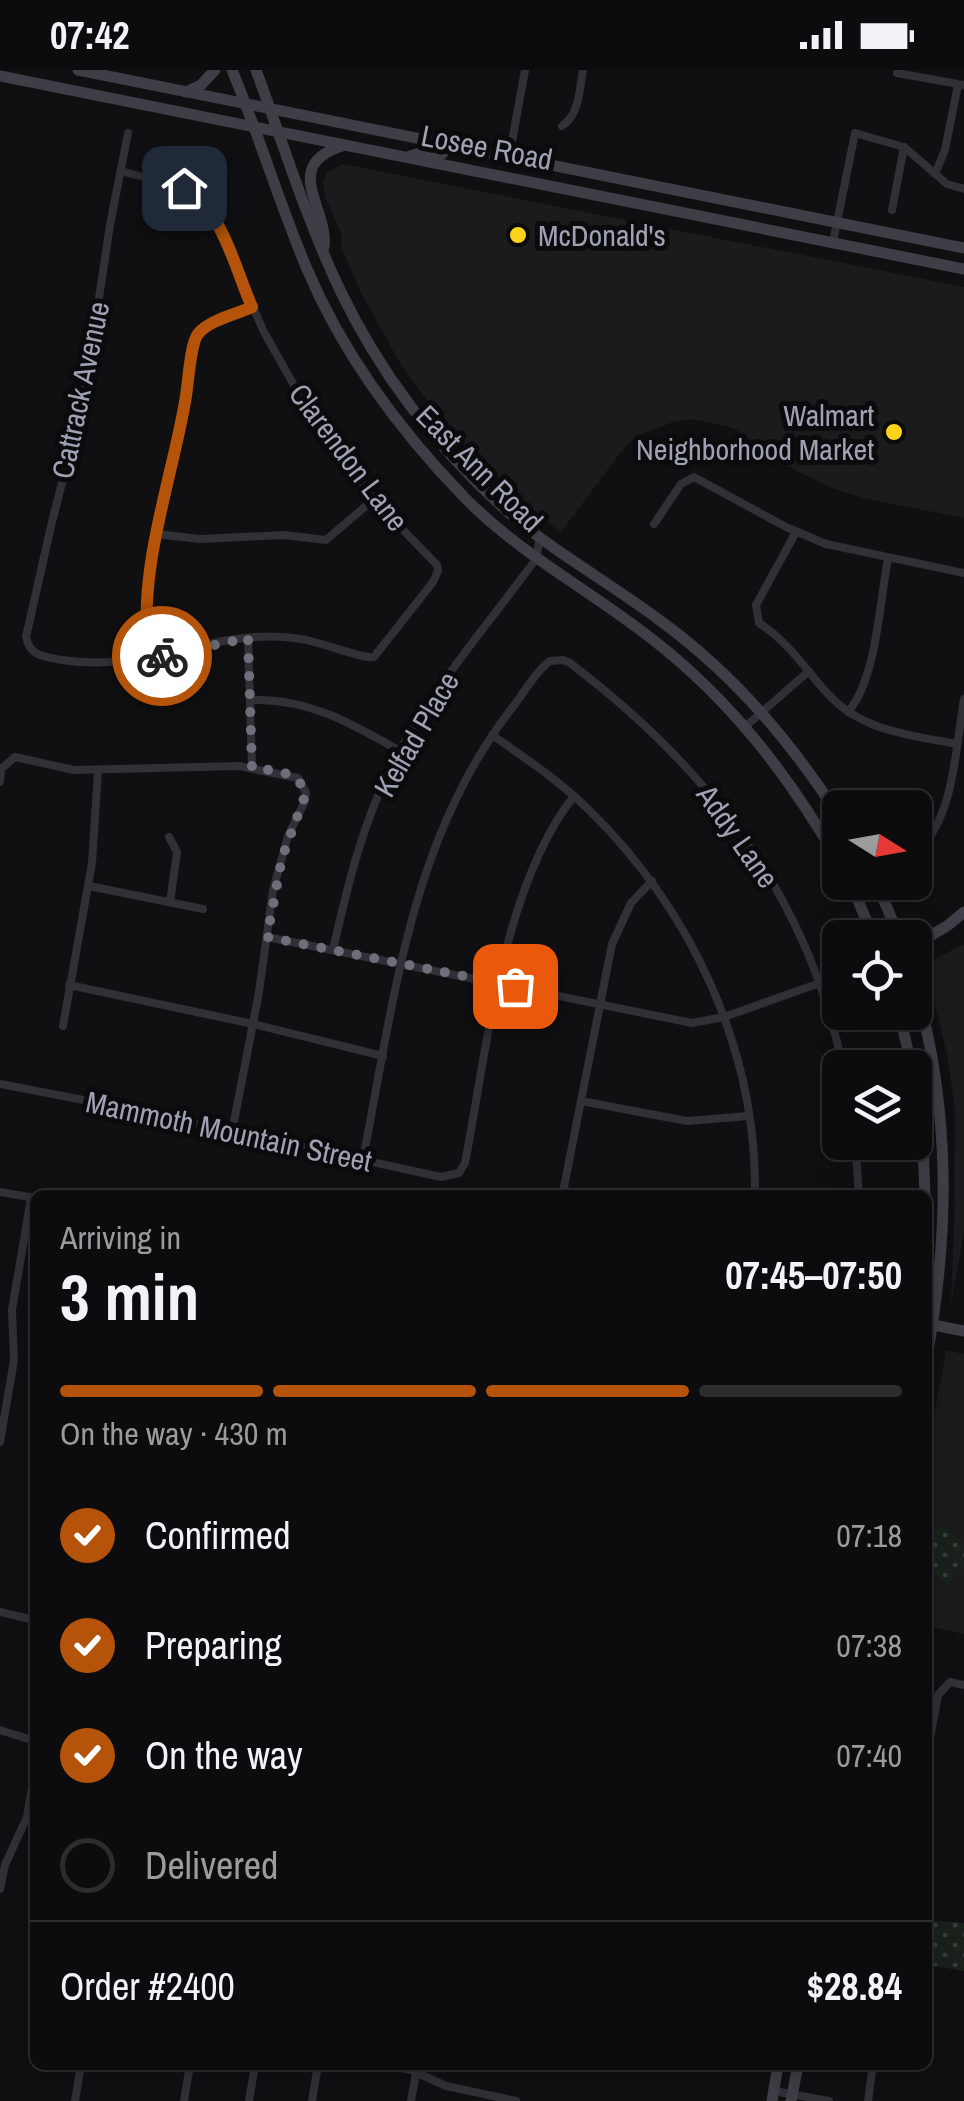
<!DOCTYPE html>
<meta charset="utf-8">
<style>
:root{--surface:#0c0b0d;--page:#1a191b;--text:#f1f3f6;--muted:#9a9b9d;--line:#2c2b2e;--accent:#b45309}
body{margin:0;font-family:"Archivo Narrow",sans-serif;background:var(--page);color:var(--text);height:100vh;display:flex;flex-direction:column;font-size:38px;white-space:nowrap}
*{box-sizing:border-box;margin:0}
p{font-size:32px;color:var(--muted)}
.icon{flex:none;width:55px;height:55px;fill:none;stroke:currentColor;stroke-width:2;stroke-linecap:round;stroke-linejoin:round}
.map{position:relative;flex:1;overflow:hidden}
.side{position:absolute;left:30px;top:1120px;width:902px;height:880px;display:flex;flex-direction:column;background:var(--surface);border-radius:15px;box-shadow:0 5px 25px #0003,0 0 0 2px var(--line)}
.side>*{flex:none}
.needle{width:65px;rotate:101deg}
.fabs{position:absolute;left:822px;top:720px;display:grid;gap:20px}
.fabs a{display:grid;place-items:center;width:110px;height:110px;border-radius:15px;background:var(--surface);box-shadow:0 5px 25px #0003,0 0 0 2px var(--line);font-size:50px}
.pin{position:absolute;display:grid;place-items:center;width:85px;height:85px;color:#fff;margin:-42px;border-radius:20px;box-shadow:0 5px 15px #0006}
.courier{position:absolute;display:grid;place-items:center;width:100px;height:100px;margin:-50px;border:8px solid #b45309;border-radius:50%;background:#fff;color:#222;box-shadow:0 2px 12px #0007}
.headline em{font-style:normal;font-weight:700}
.headline div{display:flex;flex-direction:column-reverse}
.headline{display:flex;align-items:center;justify-content:space-between;height:170px;padding:0 30px}
h1{font-size:65px;font-weight:700;line-height:75px}
.bar{display:grid;grid-template-columns:repeat(4,1fr);gap:15px 10px;align-content:center;height:120px;padding:0 30px}
.bar i{height:12px;border-radius:8px;background:var(--line)}
.bar .on{background:var(--accent)}
.bar p{grid-column:span 4}
.line{display:flex;align-items:center;gap:25px;padding:0 30px;border-top:2px solid var(--line)}
.line div{flex:1}
ol{padding:0 30px;list-style:none}
li{display:flex;align-items:center;gap:30px;height:110px}
li p{margin-inline-start:auto}
li .icon{padding:10px;border-radius:50%;background:var(--accent);color:#fff;stroke-width:4}
li:last-child{color:var(--muted)}
li i{width:55px;height:55px;border:5px solid var(--line);border-radius:50%}
.status{display:flex;justify-content:space-between;align-items:center;height:70px;padding:0 50px;background:var(--surface);direction:ltr}
.status svg{height:28px;fill:currentColor}
.map>svg:first-child{display:block}
.built{fill:#1b1b1e}
.green{fill:url(#green-dots)}
.lines{fill:none;stroke-linecap:round;stroke-linejoin:round}
.street{stroke:#303036;stroke-width:8}
.secondary{stroke:#3e3f46;stroke-width:11}
.done{stroke:#6d6f7a;stroke-width:10;stroke-dasharray:0 18}
.route{stroke:#b45309;stroke-width:12}
.poi-dot{fill:#fed31a;stroke:#0b0a0c;stroke-width:4}
.labels{text-anchor:middle;dominant-baseline:central;stroke-width:10;stroke-linejoin:round;paint-order:stroke}
.street-label{font-size:30px;fill:#9fa2b3;stroke:#0b0a0c}
.poi-label{font-size:30px;fill:#9fa2b3;stroke:#0b0a0c;text-anchor:start}
</style>
<div class="status"><b>07:42</b><svg viewBox="0 0 49 12"><path d="M0 12V9h3v3zM5 12V6h3v6zM10 12V3h3v9zM15 12V0h3v12zM26 1h20v11H26zM47 4h2v5h-2z"/></svg></div>
<div class="map">
<svg width="964" height="2031" viewBox="0 0 964 2031">
<defs>
<pattern id="green-dots" width="8" height="8" patternUnits="userSpaceOnUse" patternTransform="scale(2.5)"><rect width="8" height="8" fill="#1a211b"/><path d="M2 2h.1M6 6h.1" fill="none" stroke="#383e3a" stroke-width="1.8" stroke-linecap="round"/></pattern>
</defs>
<rect width="100%" height="100%" fill="#100f11"/>
<!-- built -->
<g class="built">
<path d="M 343,94 L 964,217 L 964,448 L 867,429 L 832,418 L 798,402 L 734,358 L 692,349 L 676,351 L 639,365 L 624,378 L 561,462 L 514,424 L 475,386 L 436,343 L 400,293 L 361,223 L 341,176 L 341,163 L 325,127 L 323,111 L 327,102 Z"/>
<path d="M 964,874 L 964,1161 L 951,1234 L 955,1124 L 955,1040 L 947,984 L 926,900 L 931,891 Z"/>
<path d="M 946,1280 L 964,1284 L 964,1564 L 928,1556 L 928,1380 Z"/>
</g>
<!-- green -->
<g class="green">
<path d="M 942,1455 L 964,1475 L 964,1497 L 947,1516 L 935,1504 L 928,1503 L 928,1465 Z"/>
<path d="M 928,1850 L 964,1853 L 964,1901 L 928,1895 Z"/>
</g>
<g class="lines">
<!-- street -->
<g class="street">
<path d="M 897,3 L 964,15"/>
<path d="M 562,56 C 580,44 579,20 583,0"/>
<path d="M 509,88 L 525,0"/>
<path d="M 121,101 L 185,118 L 209,138 L 264,262 L 313,349 L 379,435 L 437,495 L 438,501 L 433,512 L 374,587 C 365,590 318,571 301,569 C 275,565 249,566 223,571 C 168,582 120,599 62,590 C 45,587 30,587 26,567 L 51,456 L 84,327 L 110,155 L 128,63"/>
<path d="M 935,104 L 945,80 L 958,15"/>
<path d="M 892,140 L 904,77"/>
<path d="M 833,172 L 855,63 L 904,77 L 947,114 L 964,119"/>
<path d="M 654,454 L 681,414 L 694,407 L 786,457 L 826,474 L 964,503"/>
<path d="M 796,462 L 756,535 L 759,553 C 788,571 805,599 828,624 C 861,661 911,665 956,674"/>
<path d="M 156,464 L 200,469 L 284,465 L 326,470 L 374,429"/>
<path d="M 248,568 L 252,698"/>
<path d="M 149,589 C 137,501 170,417 185,332 C 188,318 190,273 198,264 C 209,250 237,244 252,237"/>
<path d="M 252,630 C 308,628 353,654 400,681"/>
<path d="M 848,642 C 877,608 879,534 888,489"/>
<path d="M 746,656 L 809,601"/>
<path d="M 492,665 C 525,688 560,711 589,740 C 692,841 757,980 755,1125"/>
<path d="M 0,712 L 1,699 L 15,687 L 74,700 L 239,696 L 298,708 L 306,723 L 305,731 L 288,766 L 273,820 L 259,922 L 232,1062"/>
<path d="M 169,767 L 177,782 L 170,832"/>
<path d="M 915,784 C 955,748 955,680 964,629"/>
<path d="M 89,816 L 203,839"/>
<path d="M 267,867 L 692,953 L 724,947 L 840,906"/>
<path d="M 333,880 C 347,818 362,755 391,697 C 429,622 486,557 536,489 L 540,467"/>
<path d="M 69,915 L 253,954 L 383,986"/>
<path d="M 63,956 L 92,793 L 98,701"/>
<path d="M 0,1014 L 120,1037 L 441,1107 L 459,1103 L 465,1093 C 487,980 502,817 574,726"/>
<path d="M 581,1031 L 687,1051 L 749,1046"/>
<path d="M 855,1072 L 859,1125"/>
<path d="M 363,1089 C 394,931 410,769 512,638 C 524,623 535,602 550,591 L 563,590 L 570,593 C 707,697 808,825 843,998"/>
<path d="M 0,1122 L 35,1128"/>
<path d="M 567,1125 L 564,1117 L 612,874 L 631,833 L 652,811"/>
<path d="M 0,1372 L 14,1290 L 12,1240 L 31,1128"/>
<path d="M 0,1542 L 35,1550"/>
<path d="M 0,1660 L 35,1671"/>
<path d="M 928,1679 L 938,1625 L 950,1612 L 964,1615"/>
<path d="M 0,1819 L 5,1795 L 27,1747 L 35,1700"/>
<path d="M 387,1995 L 411,2000 L 446,2016 L 516,2031"/>
<path d="M 774,2021 L 829,2031"/>
<path d="M 75,2031 L 81,1995"/>
<path d="M 184,2031 L 190,1995"/>
<path d="M 249,2031 L 255,1995"/>
<path d="M 312,2031 L 318,1995"/>
<path d="M 411,2031 L 416,2003"/>
<path d="M 868,2031 L 873,1995"/>
</g>
<!-- secondary -->
<g class="secondary">
<path d="M 78,0 L 964,178"/>
<path d="M 232,0 C 259,65 279,133 307,199 C 343,284 400,361 465,428 C 521,485 590,520 652,569 C 732,631 790,707 840,794"/>
<path d="M 256,0 C 283,73 306,149 340,220 C 380,304 438,379 508,442 C 556,484 612,514 662,552 C 733,604 793,674 840,748"/>
<path d="M 0,6 L 964,199"/>
<path d="M 186,22 L 201,15 L 215,0"/>
<path d="M 410,86 L 427,81 L 442,84 L 451,76"/>
<path d="M 324,177 C 329,138 280,96 342,76"/>
<path d="M 850,812 L 874,868"/>
<path d="M 876,812 L 900,868"/>
<path d="M 915,875 L 947,856 L 964,842"/>
<path d="M 915,914 C 950,1036 950,1157 928,1281"/>
<path d="M 899,942 L 912,998"/>
<path d="M 915,1013 L 923,1075 L 925,1125"/>
<path d="M 929,1254 L 964,1261"/>
<path d="M 772,2031 L 778,1995"/>
<path d="M 791,2031 L 798,1995"/>
</g>
</g>
<g class="lines">
<!-- done -->
<path class="done" d="M 162,586 L 248,568 L 252,698 C 275,701 296,700 306,723 L 282,788 L 267,867 L 515,916"/>
<!-- route -->
<path class="route" d="M 162,586 L 149,589 C 137,501 170,417 185,332 C 188,318 190,273 198,264 C 209,250 237,244 252,237 C 234,196 224,143 184,118"/>
</g>
<!-- markers -->
<g class="poi-dot">
<circle cx="518" cy="165" r="10"/>
<circle cx="894" cy="362" r="10"/>
</g>
<g class="labels">
<!-- street labels -->
<g class="street-label">
<text transform="translate(487 77) rotate(11)">Losee Road</text>
<text transform="translate(80 320) rotate(-78)">Cattrack Avenue</text>
<text transform="translate(349 387) rotate(53)">Clarendon Lane</text>
<text transform="translate(480 398) rotate(45)">East Ann Road</text>
<text transform="translate(416 664) rotate(-60)">Kelfad Place</text>
<text transform="translate(738 766) rotate(55)">Addy Lane</text>
<text transform="translate(229 1061) rotate(12)">Mammoth Mountain Street</text>
</g>
<!-- poi labels -->
<g class="poi-label">
<text x="538" y="165">McDonald's</text>
<text x="874" y="345" text-anchor="end">Walmart<tspan x="874" dy="34">Neighborhood Market</tspan></text>
</g>
</g>
</svg>
<div class="fabs">
<a><svg class="needle" viewBox="-14 -14 28 28"><path d="M0-13l5 13h-10z" fill="#e53935"/><path d="M0 13l5-13h-10z" fill="#9a9b9d"/></svg></a>
<a><svg class="icon" aria-label="locate" viewBox="0 0 24 24"><circle cx="12" cy="12" r="6"/><path d="M12 2v4M12 18v4M2 12h4M18 12h4"/></svg></a>
<a><svg class="icon" aria-label="layers" viewBox="0 0 24 24"><path d="M12 4l9 5-9 5-9-5zM3 14l9 5 9-5"/></svg></a>
</div>
<div class="pin" style="left:515px;top:916px;background:#ea580c"><svg class="icon" aria-label="bag" viewBox="0 0 24 24"><path d="M5 8h14l-1 12H6zM9 8a3 3 0 0 1 6 0"/></svg></div>
<div class="pin" style="left:184px;top:118px;background:#1f2937"><svg class="icon" aria-label="home" viewBox="0 0 24 24"><path d="M3 11l9-7 9 7M6 9v11h12V9"/></svg></div>
<div class="courier" style="left:162px;top:586px"><svg class="icon" aria-label="bike" viewBox="0 0 24 24"><circle cx="6" cy="16" r="4"/><circle cx="18" cy="16" r="4"/><path d="M6 16l4-8h5l3 8M10 8l3 8H6M13 5h3"/></svg></div>
<section class="side">
<div class="headline"><div><h1>3 min</h1><p>Arriving in</p></div><em>07:45–07:50</em></div>
<div class="bar"><i class="on"></i><i class="on"></i><i class="on"></i><i></i><p>On the way · 430 m</p></div>
<ol>
<li><svg class="icon" aria-label="check" viewBox="0 0 24 24"><path d="M5 12l5 5 9-10"/></svg>Confirmed<p>07:18</p></li>
<li><svg class="icon" aria-label="check" viewBox="0 0 24 24"><path d="M5 12l5 5 9-10"/></svg>Preparing<p>07:38</p></li>
<li><svg class="icon" aria-label="check" viewBox="0 0 24 24"><path d="M5 12l5 5 9-10"/></svg>On the way<p>07:40</p></li>
<li><i></i>Delivered</li>
</ol>
<div class="line" style="height:130px"><div>Order #2400</div><b>$28.84</b></div>
</section>
</div>
